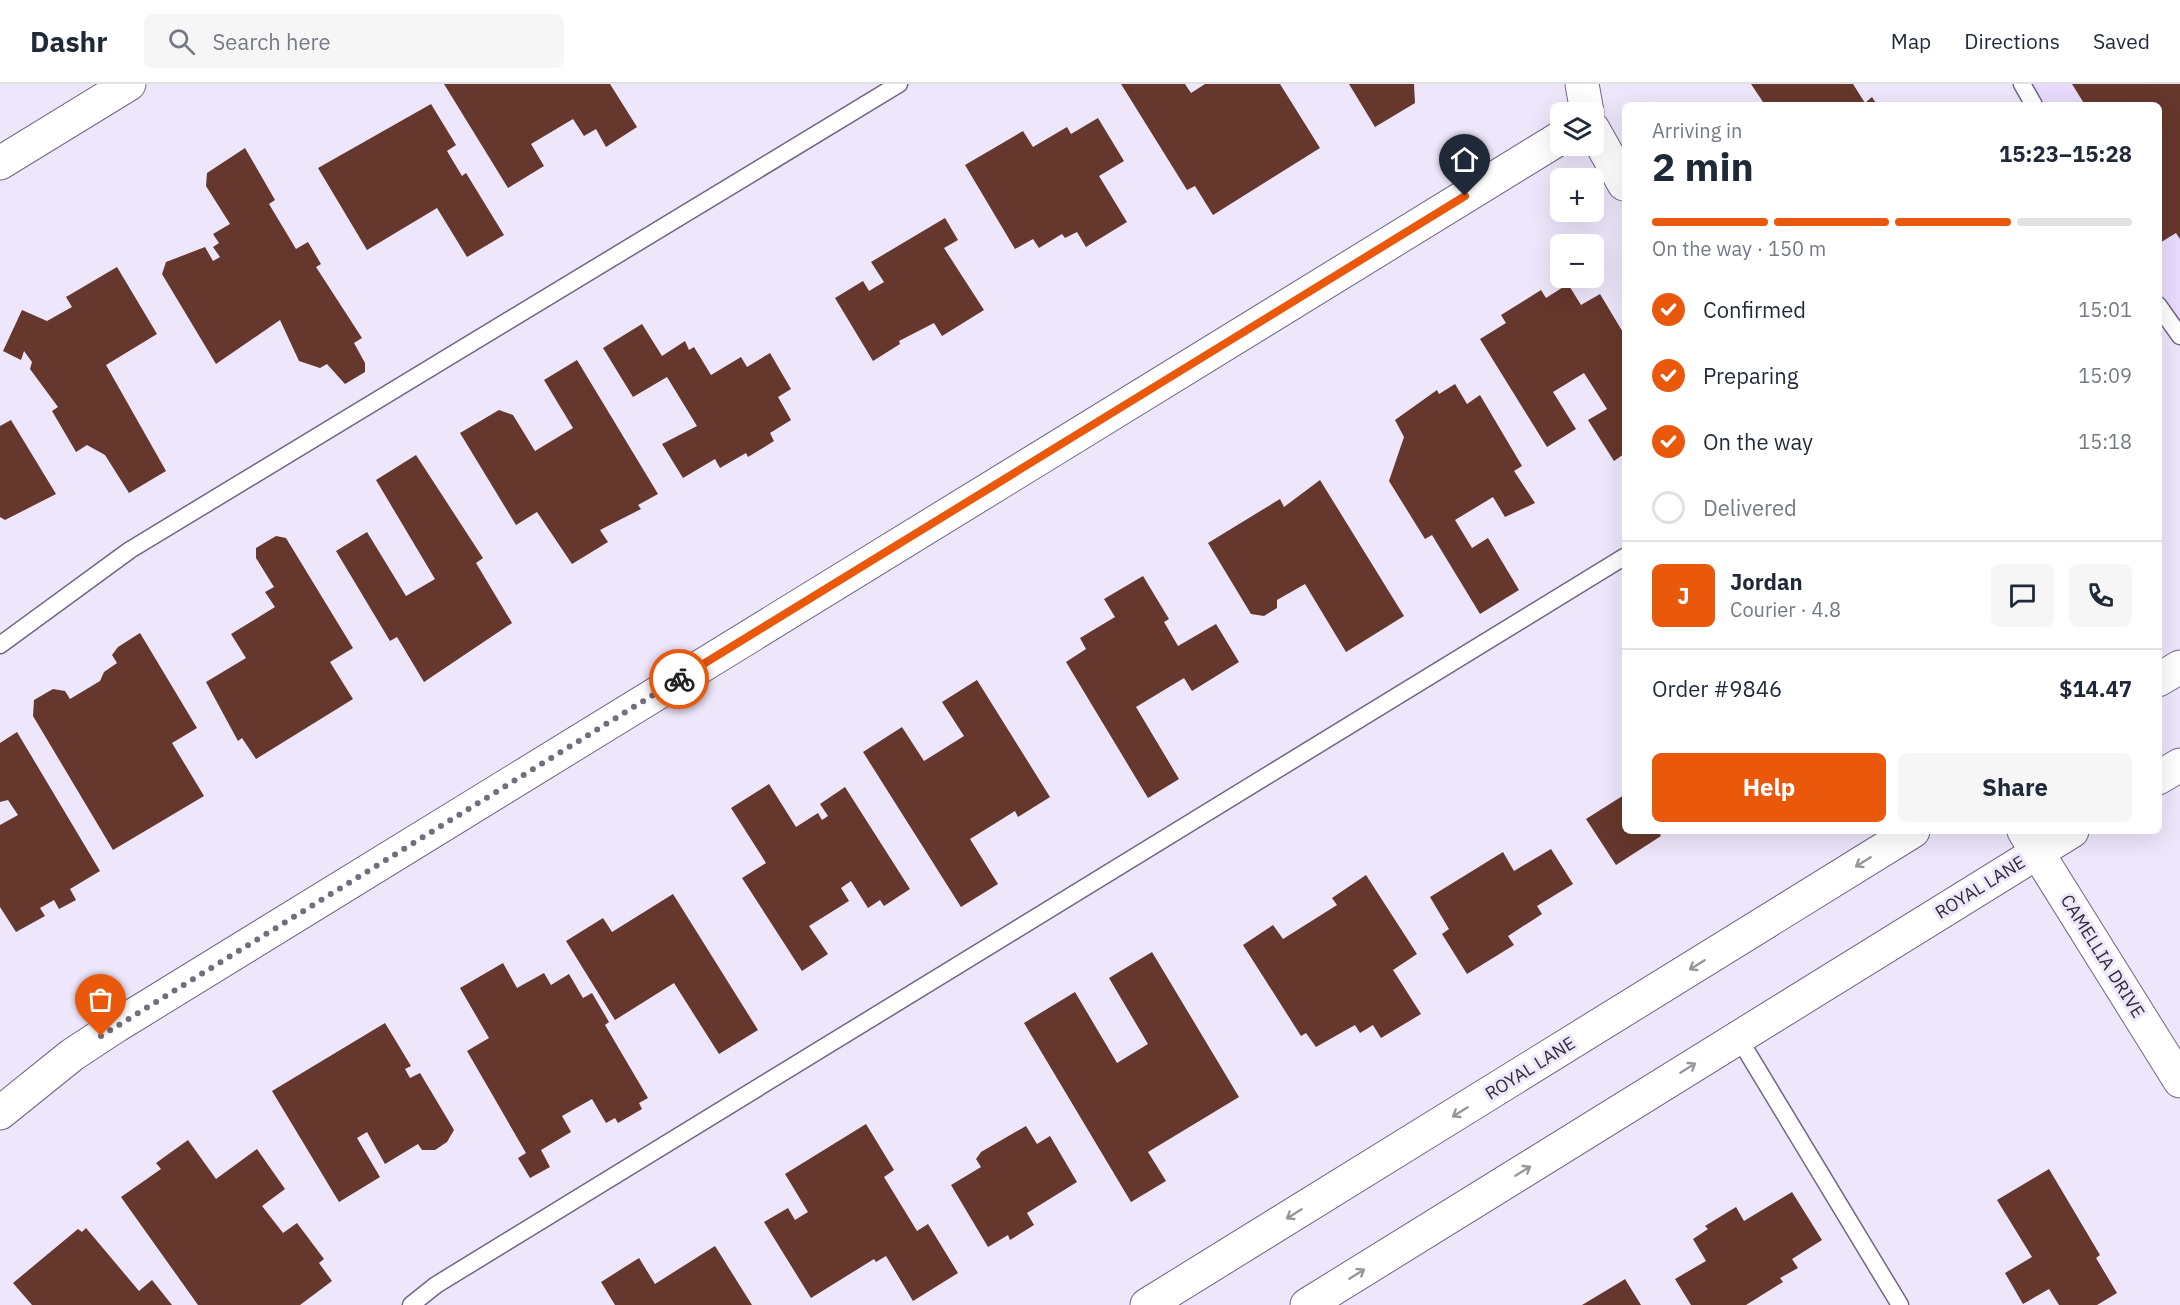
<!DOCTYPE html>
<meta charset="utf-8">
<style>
:root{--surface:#fff;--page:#f6f6f7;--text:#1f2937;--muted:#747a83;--line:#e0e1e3;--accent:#ea580c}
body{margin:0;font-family:"IBM Plex Sans",sans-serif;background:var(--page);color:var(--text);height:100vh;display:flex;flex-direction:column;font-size:22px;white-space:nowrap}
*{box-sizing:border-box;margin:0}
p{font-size:20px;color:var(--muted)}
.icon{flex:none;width:33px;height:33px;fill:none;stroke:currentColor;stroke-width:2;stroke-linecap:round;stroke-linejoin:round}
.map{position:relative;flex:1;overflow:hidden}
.side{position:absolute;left:1622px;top:18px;width:540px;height:732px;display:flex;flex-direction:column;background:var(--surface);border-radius:9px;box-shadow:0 6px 24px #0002}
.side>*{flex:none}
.fabs{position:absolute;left:1550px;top:18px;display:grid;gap:12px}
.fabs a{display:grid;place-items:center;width:54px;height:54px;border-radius:9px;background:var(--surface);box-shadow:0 6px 24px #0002;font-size:30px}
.pin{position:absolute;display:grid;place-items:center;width:51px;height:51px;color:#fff;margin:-62px -26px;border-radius:50% 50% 50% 0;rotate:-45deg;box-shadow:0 0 6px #0007}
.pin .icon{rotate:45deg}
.courier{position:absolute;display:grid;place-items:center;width:60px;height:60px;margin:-30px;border:4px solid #ea580c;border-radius:50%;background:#fff;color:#222;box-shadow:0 2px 8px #0007}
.summary em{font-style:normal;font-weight:700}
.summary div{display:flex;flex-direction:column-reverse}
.summary{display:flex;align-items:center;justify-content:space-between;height:102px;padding:0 30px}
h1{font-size:39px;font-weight:700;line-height:45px}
.bar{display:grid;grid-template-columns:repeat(4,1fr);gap:9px 6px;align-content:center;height:72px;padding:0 30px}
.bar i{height:8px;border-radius:4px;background:var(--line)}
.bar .active{background:var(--accent)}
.bar p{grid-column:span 4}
.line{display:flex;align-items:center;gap:15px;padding:0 30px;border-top:2px solid var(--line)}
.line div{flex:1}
.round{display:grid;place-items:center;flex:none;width:63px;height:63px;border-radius:9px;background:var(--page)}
ol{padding:0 30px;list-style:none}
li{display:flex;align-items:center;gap:18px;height:66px}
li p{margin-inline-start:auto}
li .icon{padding:6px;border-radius:50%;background:var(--accent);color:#fff;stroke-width:4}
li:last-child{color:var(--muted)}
li i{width:33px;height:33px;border:3px solid var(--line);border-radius:50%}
.cta{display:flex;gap:12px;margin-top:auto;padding:12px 30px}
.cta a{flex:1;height:69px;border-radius:9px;background:var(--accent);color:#fff;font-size:24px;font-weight:700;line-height:69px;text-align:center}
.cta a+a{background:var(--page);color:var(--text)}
header{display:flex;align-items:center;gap:36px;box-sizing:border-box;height:84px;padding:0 30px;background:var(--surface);border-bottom:2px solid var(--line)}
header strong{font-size:28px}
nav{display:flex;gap:33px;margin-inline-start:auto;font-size:21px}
.search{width:420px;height:54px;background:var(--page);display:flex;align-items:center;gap:15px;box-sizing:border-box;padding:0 21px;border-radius:9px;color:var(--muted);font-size:22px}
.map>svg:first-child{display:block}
.built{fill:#e9dbfd}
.building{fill:#66372c}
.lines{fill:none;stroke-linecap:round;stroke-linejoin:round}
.lane-casing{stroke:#726583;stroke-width:19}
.street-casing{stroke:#726583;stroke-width:35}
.secondary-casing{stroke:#726583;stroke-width:35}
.lane{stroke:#fff;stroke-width:16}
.street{stroke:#fff;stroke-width:33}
.secondary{stroke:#fff;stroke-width:33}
.oneway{stroke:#98969c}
.done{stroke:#736d7d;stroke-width:6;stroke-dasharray:0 10.8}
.route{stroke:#ea580c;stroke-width:8}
.labels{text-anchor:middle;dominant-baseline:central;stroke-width:6;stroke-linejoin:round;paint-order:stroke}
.street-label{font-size:18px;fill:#312c39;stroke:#eee6fb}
</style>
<header>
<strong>Dashr</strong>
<div class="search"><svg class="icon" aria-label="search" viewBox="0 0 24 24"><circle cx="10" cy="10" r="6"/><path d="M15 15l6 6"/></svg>Search here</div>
<nav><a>Map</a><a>Directions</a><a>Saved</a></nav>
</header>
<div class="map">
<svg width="2180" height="1221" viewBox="0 0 2180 1221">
<rect width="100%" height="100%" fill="#eee6fb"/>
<!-- built -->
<path class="built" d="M 2023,0 L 2180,0 L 2180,248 L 2159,214 L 2158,21 L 2036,21 Z"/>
<!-- building -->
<g class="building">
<path d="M 444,0 L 610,0 L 637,43 L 606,63 L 596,45 L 584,52 L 573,35 L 531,60 L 544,82 L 508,104 Z"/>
<path d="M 1121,0 L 1185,0 L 1191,9 L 1205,0 L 1280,0 L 1320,64 L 1213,131 L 1195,102 L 1187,106 Z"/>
<path d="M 1349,0 L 1414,0 L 1415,19 L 1375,43 Z"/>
<path d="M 1751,0 L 1853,0 L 1865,19 L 1872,13 L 1877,21 L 1765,21 Z"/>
<path d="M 2072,0 L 2180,0 L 2180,155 L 2176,149 L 2158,160 L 2158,21 L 2085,21 Z"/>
<path d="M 431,20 L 456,61 L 447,67 L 462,92 L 466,89 L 504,151 L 467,173 L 437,124 L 367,166 L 318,84 Z"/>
<path d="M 1098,34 L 1124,77 L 1099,92 L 1127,138 L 1086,163 L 1077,148 L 1065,154 L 1062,150 L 1039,164 L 1033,155 L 1015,165 L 965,81 L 1023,47 L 1033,63 L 1067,43 L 1071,50 Z"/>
<path d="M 245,64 L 275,116 L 269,120 L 296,165 L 308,158 L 321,180 L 316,183 L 362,254 L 354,259 L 365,279 L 365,288 L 345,300 L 327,280 L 320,284 L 299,277 L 280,236 L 216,280 L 162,190 L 166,178 L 205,163 L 213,177 L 220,173 L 213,163 L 219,159 L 213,150 L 230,140 L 206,102 L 207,89 Z"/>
<path d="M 945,134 L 958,156 L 944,164 L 984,226 L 942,252 L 934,239 L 899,257 L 900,260 L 873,277 L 835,214 L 863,197 L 869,207 L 884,198 L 871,178 Z"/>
<path d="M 117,183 L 157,250 L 106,281 L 166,387 L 129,409 L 105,371 L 87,361 L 76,368 L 52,327 L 58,323 L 30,285 L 32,278 L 24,267 L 21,276 L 3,267 L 22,226 L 47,237 L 72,223 L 66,213 Z"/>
<path d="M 1568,200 L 1581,221 L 1600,210 L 1624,250 L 1624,370 L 1614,377 L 1588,336 L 1607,325 L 1584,289 L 1553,308 L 1576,345 L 1547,363 L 1480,255 L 1506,239 L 1501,231 L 1541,206 L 1546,214 Z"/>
<path d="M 642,240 L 662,272 L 685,257 L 689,266 L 694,263 L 711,291 L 741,273 L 747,283 L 770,269 L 791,305 L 778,313 L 791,336 L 770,349 L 774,357 L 748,373 L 746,369 L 720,384 L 715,375 L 683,394 L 662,360 L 697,342 L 667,293 L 633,313 L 603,264 Z"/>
<path d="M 577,276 L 658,410 L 638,421 L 641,425 L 600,446 L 608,458 L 572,480 L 537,428 L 516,441 L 460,349 L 499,326 L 513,331 L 535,367 L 573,344 L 544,296 Z"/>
<path d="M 1455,300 L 1467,320 L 1480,311 L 1522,382 L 1514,387 L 1535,419 L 1505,433 L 1493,413 L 1455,436 L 1472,464 L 1488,454 L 1519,506 L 1480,530 L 1432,451 L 1425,455 L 1389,397 L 1404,353 L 1395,336 L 1437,306 L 1439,310 Z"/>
<path d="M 11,336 L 56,410 L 5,436 L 0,433 L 0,342 Z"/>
<path d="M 416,371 L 483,474 L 476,479 L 512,539 L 424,598 L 397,553 L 390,557 L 336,467 L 367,448 L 406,512 L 435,495 L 376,396 Z"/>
<path d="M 1320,396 L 1404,532 L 1346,568 L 1305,500 L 1277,516 L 1277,524 L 1264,532 L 1251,530 L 1208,459 L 1280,415 L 1284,423 Z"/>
<path d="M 276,452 L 286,454 L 353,564 L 330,578 L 353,615 L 256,675 L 242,654 L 238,657 L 206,598 L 246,574 L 231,550 L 275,523 L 265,508 L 274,503 L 256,474 L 256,464 Z"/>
<path d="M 1143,492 L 1169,535 L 1164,538 L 1178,562 L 1216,540 L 1239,578 L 1192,607 L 1184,594 L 1136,623 L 1179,695 L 1148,714 L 1066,578 L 1086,565 L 1080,554 L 1115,533 L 1104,515 Z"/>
<path d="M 140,549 L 197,644 L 172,659 L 204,712 L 113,766 L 33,632 L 34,616 L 53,605 L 65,607 L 70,615 L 100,597 L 104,588 L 117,579 L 112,571 L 118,563 Z"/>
<path d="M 977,596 L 1050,713 L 1018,733 L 1015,727 L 970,755 L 998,800 L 961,823 L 863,668 L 902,643 L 924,677 L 964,652 L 942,618 Z"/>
<path d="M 17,648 L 100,787 L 70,805 L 76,816 L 59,825 L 54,816 L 40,824 L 45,832 L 16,848 L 0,823 L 0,741 L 18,731 L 8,716 L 0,718 L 0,659 Z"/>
<path d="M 769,700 L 796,743 L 818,729 L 822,736 L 828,732 L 820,720 L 845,703 L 910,805 L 884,822 L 880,816 L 868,824 L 851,797 L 841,804 L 849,817 L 809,842 L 828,870 L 802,887 L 742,794 L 766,779 L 731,724 Z"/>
<path d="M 1624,711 L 1624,747 L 1658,747 L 1661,752 L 1616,781 L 1586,735 Z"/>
<path d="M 1551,765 L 1573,800 L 1537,822 L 1542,830 L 1508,852 L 1514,861 L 1467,890 L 1442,850 L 1449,845 L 1430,813 L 1503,768 L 1514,787 Z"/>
<path d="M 1366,791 L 1417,870 L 1393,886 L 1421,930 L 1381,954 L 1373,941 L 1360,949 L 1355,941 L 1316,963 L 1306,949 L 1301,952 L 1243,861 L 1273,841 L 1283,855 L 1337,821 L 1332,814 Z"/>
<path d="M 673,810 L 758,946 L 719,970 L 674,899 L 615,936 L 566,857 L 603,834 L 612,848 Z"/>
<path d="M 1152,868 L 1239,1013 L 1148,1068 L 1166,1097 L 1131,1118 L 1024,939 L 1075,908 L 1117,979 L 1148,960 L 1109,894 Z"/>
<path d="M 503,879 L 517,904 L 544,889 L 551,901 L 569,890 L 583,914 L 592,909 L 609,938 L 605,941 L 648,1014 L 639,1019 L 642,1025 L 618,1039 L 615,1034 L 606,1039 L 592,1015 L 562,1032 L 571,1048 L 541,1066 L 550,1083 L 530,1094 L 518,1074 L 526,1069 L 467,967 L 489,954 L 460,904 Z"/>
<path d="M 385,939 L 411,982 L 405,985 L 410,994 L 420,989 L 454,1046 L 447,1058 L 435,1066 L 422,1066 L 418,1060 L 385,1080 L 367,1048 L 357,1054 L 380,1093 L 339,1118 L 272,1007 Z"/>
<path d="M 866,1040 L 894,1086 L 884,1093 L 917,1147 L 928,1140 L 958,1189 L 913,1217 L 886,1172 L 876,1178 L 874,1175 L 811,1214 L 764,1138 L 788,1124 L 795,1136 L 808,1128 L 785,1090 Z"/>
<path d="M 1026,1042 L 1037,1060 L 1050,1052 L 1077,1098 L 1027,1129 L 1034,1141 L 1010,1156 L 1008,1151 L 988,1163 L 951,1101 L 981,1083 L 976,1075 L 981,1068 Z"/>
<path d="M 188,1056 L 216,1095 L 257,1065 L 285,1105 L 262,1122 L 283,1149 L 297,1139 L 324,1175 L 319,1179 L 332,1197 L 300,1221 L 198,1221 L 121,1113 L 161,1085 L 156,1079 Z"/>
<path d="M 2049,1085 L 2100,1171 L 2096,1174 L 2117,1209 L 2097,1221 L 2059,1221 L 2049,1205 L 2023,1220 L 2005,1189 L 2032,1173 L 1997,1116 Z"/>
<path d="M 1792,1108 L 1822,1156 L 1792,1175 L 1798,1184 L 1780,1194 L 1783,1198 L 1746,1221 L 1691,1221 L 1675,1195 L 1706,1177 L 1693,1155 L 1708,1145 L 1705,1142 L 1736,1123 L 1744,1137 Z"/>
<path d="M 86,1144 L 139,1207 L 152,1196 L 172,1221 L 32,1221 L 13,1199 L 78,1145 L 82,1148 Z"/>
<path d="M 715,1162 L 752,1221 L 615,1221 L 601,1198 L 639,1174 L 655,1200 Z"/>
<path d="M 1625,1195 L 1641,1221 L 1582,1221 L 1622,1197 Z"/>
</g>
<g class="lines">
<defs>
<g id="lane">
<path d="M 2022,0 L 2034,21"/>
<path d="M 2158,221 L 2180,252"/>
<path d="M 0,561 L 130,466 L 899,0"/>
<path d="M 1738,953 L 1900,1221"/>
<path d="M 411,1221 L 436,1201 L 1624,473"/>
</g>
<g id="street">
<path d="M 1582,0 L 1587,28"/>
<path d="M 1593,45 L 1624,100"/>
<path d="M 0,79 L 129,0"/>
<path d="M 2024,747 L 2180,997"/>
<path d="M 0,1029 L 72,971 L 116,942 L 1560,54"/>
</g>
<g id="secondary">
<path d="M 2158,596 L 2180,583"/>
<path d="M 2158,694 L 2180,681"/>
<path d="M 1147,1221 L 1913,747"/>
<path d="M 1307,1221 L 2072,747"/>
</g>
</defs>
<!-- lane casing -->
<use href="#lane" class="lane-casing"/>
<!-- street casing -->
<use href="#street" class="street-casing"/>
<!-- secondary casing -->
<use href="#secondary" class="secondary-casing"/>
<!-- lane -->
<use href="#lane" class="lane"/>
<!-- street -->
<use href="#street" class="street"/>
<!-- secondary -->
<use href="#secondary" class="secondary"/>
</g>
<!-- one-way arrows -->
<defs><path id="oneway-shaft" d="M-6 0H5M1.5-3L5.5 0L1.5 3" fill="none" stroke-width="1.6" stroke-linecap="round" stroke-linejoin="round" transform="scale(1.5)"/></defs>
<g class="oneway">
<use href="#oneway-shaft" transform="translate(1863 778) rotate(148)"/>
<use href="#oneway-shaft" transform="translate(1697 881) rotate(148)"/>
<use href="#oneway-shaft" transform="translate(1688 984) rotate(-32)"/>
<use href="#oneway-shaft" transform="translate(1460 1028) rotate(148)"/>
<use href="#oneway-shaft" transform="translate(1523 1087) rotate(-32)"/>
<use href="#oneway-shaft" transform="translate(1294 1130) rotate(148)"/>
<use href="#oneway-shaft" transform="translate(1357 1190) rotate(-32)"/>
</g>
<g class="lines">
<!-- done -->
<path class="done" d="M 101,952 L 679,595"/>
<!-- route -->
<path class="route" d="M 679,595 L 1465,112"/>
</g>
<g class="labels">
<!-- street labels -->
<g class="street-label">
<text transform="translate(1980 803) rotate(-32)">ROYAL LANE</text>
<text transform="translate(2103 872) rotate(58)">CAMELLIA DRIVE</text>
<text transform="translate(1530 984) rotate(-32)">ROYAL LANE</text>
</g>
</g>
</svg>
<div class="fabs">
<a><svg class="icon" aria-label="layers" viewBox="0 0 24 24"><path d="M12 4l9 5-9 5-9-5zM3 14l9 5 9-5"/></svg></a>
<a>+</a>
<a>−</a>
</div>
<div class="pin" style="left:101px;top:952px;background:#ea580c"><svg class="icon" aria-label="bag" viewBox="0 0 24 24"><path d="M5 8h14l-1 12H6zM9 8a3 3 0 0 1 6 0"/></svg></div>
<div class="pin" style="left:1465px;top:112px;background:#1f2937"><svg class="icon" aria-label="home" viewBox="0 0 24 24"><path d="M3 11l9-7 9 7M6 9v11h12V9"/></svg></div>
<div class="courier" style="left:679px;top:595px"><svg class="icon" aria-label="bike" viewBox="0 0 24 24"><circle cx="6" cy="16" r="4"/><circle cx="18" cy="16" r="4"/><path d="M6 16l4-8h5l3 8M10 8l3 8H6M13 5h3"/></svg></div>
<section class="side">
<div class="summary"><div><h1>2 min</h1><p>Arriving in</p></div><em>15:23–15:28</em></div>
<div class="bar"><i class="active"></i><i class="active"></i><i class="active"></i><i></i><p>On the way · 150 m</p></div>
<ol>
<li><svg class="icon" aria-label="check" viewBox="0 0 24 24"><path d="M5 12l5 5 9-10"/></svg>Confirmed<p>15:01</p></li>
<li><svg class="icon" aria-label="check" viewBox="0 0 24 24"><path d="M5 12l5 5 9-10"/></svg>Preparing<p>15:09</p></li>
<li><svg class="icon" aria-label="check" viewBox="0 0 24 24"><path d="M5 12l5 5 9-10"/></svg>On the way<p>15:18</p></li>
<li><i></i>Delivered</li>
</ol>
<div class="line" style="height:108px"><b class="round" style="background:var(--accent);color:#fff">J</b><div><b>Jordan</b><p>Courier · 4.8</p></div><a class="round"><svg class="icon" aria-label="chat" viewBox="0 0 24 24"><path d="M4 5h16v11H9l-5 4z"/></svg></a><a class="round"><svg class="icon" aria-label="phone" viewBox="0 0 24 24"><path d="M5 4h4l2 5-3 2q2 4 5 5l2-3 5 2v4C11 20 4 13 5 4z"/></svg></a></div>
<div class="line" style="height:78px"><div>Order #9846</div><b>$14.47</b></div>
<div class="cta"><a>Help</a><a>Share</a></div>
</section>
</div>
